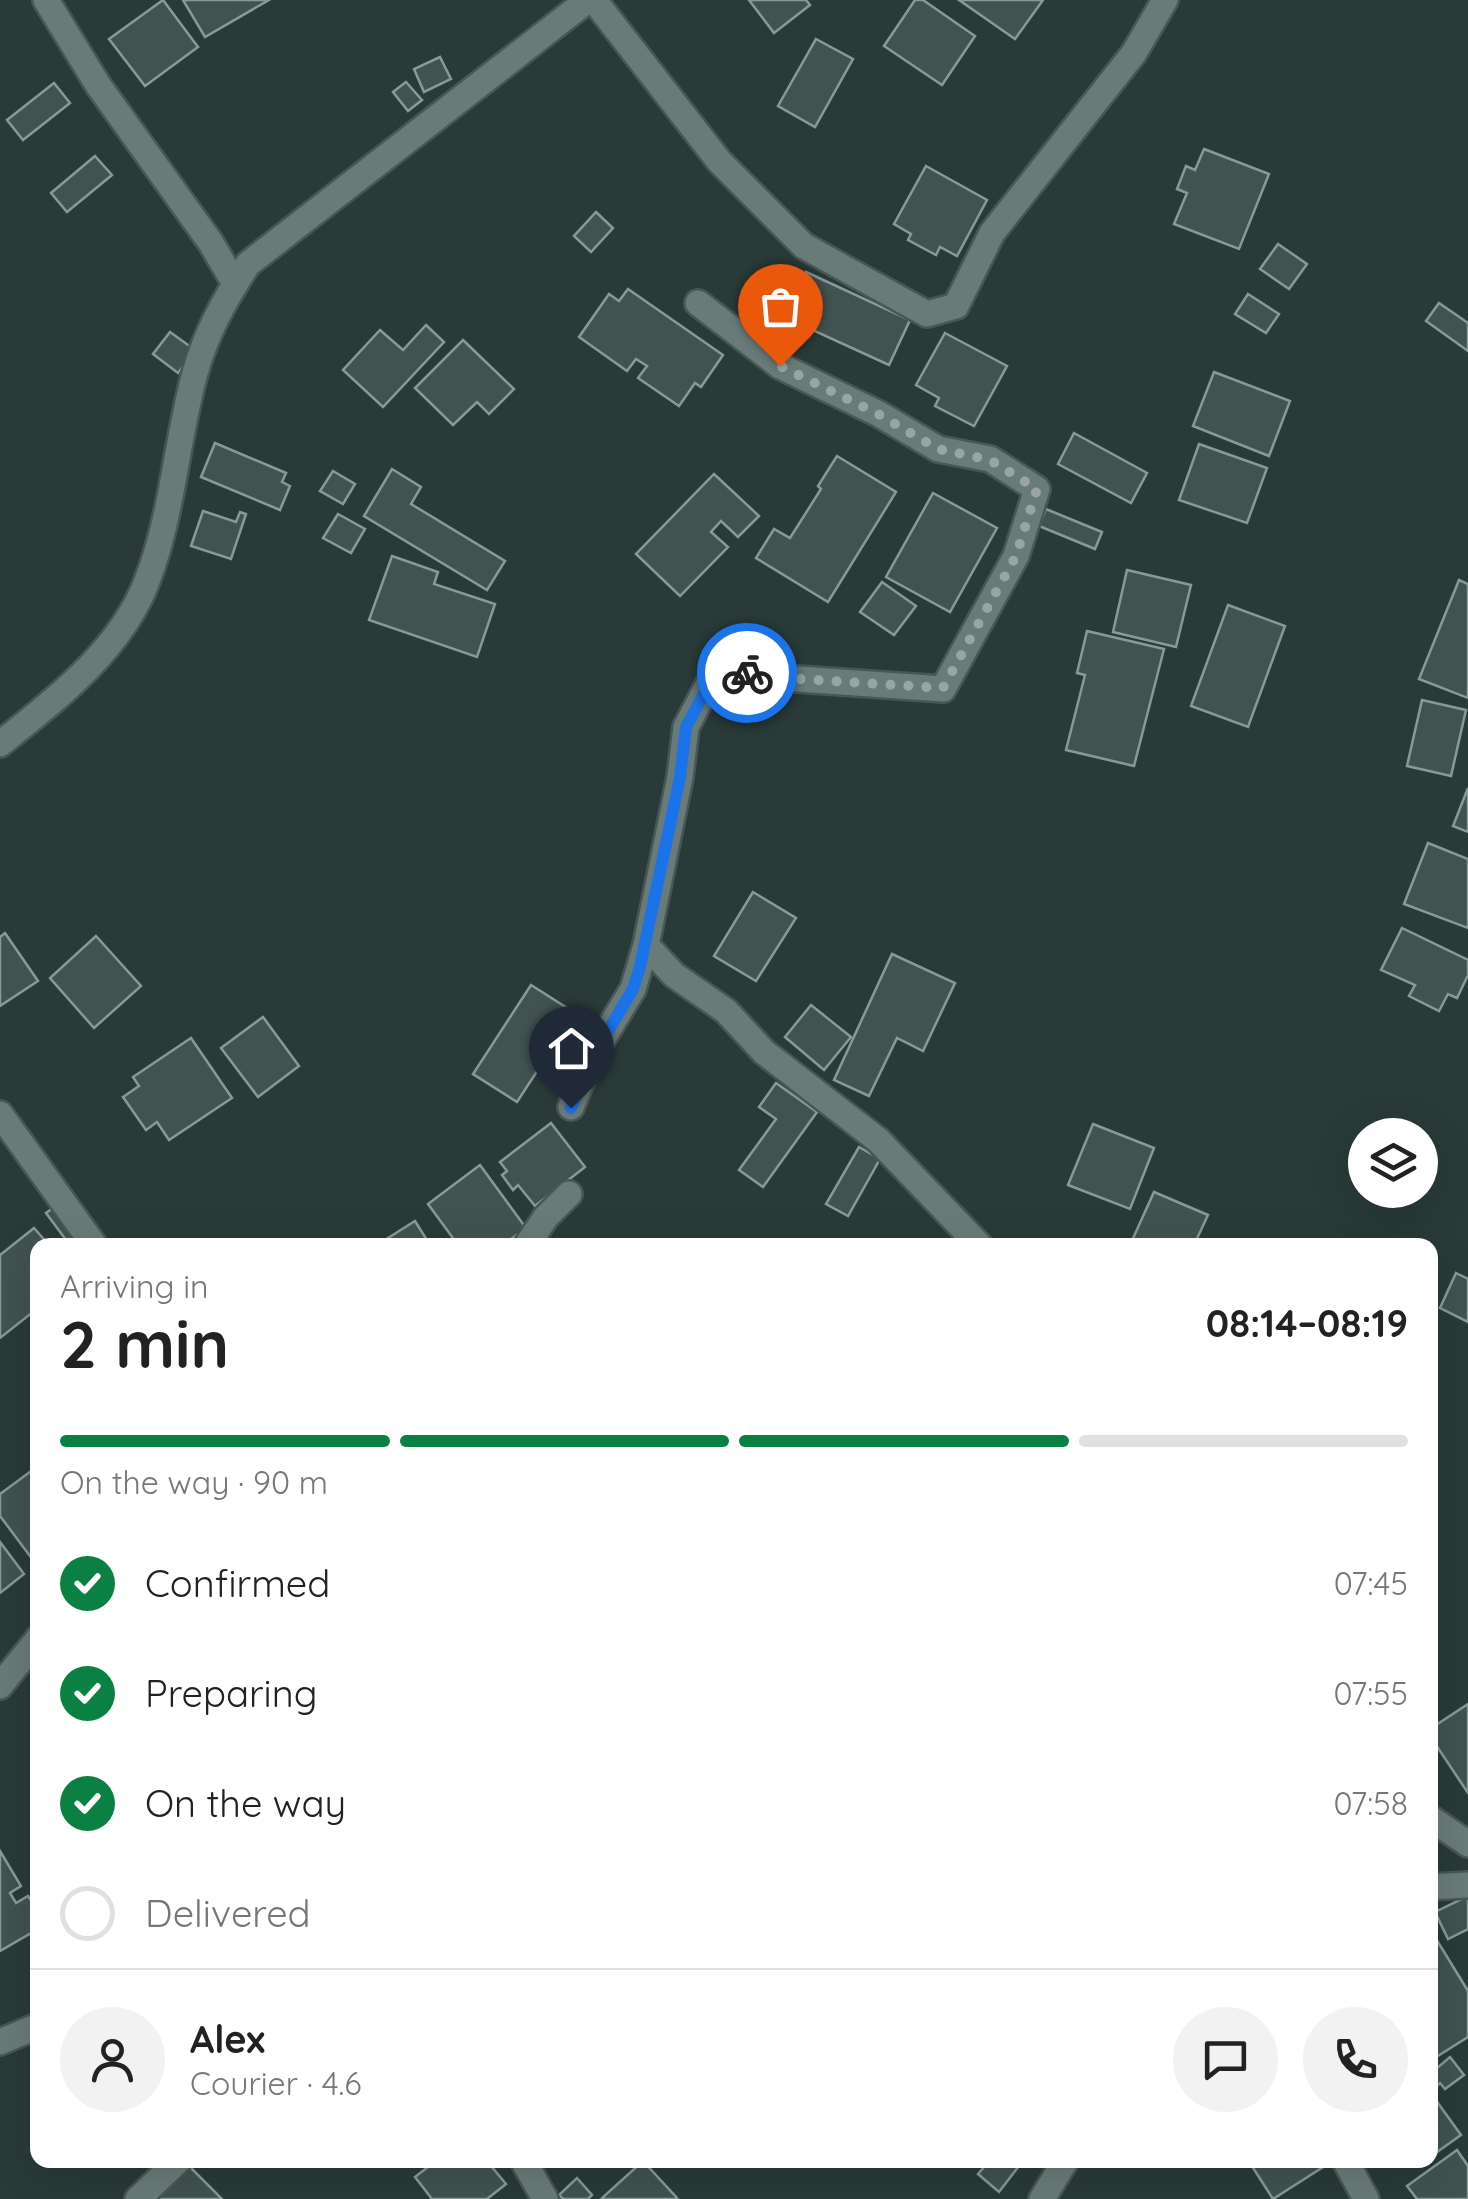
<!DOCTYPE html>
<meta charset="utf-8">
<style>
:root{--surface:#fff;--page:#f2f2f2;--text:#222;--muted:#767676;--line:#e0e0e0;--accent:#0b8043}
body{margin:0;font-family:Quicksand,sans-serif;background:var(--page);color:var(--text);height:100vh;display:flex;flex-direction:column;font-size:38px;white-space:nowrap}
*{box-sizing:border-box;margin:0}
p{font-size:32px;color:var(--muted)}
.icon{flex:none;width:55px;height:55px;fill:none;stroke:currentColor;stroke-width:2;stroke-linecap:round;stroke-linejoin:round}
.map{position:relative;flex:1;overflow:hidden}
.drawer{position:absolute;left:30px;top:1238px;width:1408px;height:930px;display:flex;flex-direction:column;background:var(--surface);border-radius:20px;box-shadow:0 10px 40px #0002}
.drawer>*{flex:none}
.tools{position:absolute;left:1348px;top:1118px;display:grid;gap:20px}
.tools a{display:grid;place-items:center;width:90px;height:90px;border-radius:50%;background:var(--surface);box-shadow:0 10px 40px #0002;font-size:50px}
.pin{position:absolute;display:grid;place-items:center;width:85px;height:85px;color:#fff;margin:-102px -42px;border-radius:50% 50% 50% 0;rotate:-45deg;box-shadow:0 0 10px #0007}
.pin .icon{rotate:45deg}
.courier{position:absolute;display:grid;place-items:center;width:100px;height:100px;margin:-50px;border:8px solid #1a73e8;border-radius:50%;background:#fff;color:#222;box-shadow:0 2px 12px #0007}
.summary em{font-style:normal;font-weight:700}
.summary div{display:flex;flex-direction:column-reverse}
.summary{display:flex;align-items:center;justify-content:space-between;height:170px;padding:0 30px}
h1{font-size:65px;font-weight:700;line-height:75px}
.bar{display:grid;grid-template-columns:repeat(4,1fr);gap:15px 10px;align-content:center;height:120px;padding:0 30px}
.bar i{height:12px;border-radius:8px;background:var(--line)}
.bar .active{background:var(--accent)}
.bar p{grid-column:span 4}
.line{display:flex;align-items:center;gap:25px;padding:0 30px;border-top:2px solid var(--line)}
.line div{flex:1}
.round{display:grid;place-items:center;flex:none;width:105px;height:105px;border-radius:52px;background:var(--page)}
ol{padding:0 30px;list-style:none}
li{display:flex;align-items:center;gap:30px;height:110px}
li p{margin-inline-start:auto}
li .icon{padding:10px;border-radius:50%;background:var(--accent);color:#fff;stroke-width:4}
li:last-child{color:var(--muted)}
li i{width:55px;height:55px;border:5px solid var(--line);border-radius:50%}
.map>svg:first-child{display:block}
.building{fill:#415250;stroke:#879a97;stroke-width:2.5}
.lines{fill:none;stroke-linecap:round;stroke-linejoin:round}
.minor-casing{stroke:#485654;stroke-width:30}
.minor{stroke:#697b78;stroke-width:25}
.done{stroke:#99a5a3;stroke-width:10;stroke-dasharray:0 18}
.route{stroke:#1a73e8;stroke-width:12}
</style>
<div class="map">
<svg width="1468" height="2199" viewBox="0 0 1468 2199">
<rect width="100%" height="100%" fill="#293a38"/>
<!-- building -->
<g class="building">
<path d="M 163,0 L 198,47 L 145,86 L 109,39 Z"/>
<path d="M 183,0 L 269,0 L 205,37 Z"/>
<path d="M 749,0 L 806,0 L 810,5 L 774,33 Z"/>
<path d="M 915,0 L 923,0 L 975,36 L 942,85 L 884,46 Z"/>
<path d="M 959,0 L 1043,0 L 1015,39 Z"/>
<path d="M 816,39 L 853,59 L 815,127 L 778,106 Z"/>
<path d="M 440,57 L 451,79 L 424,92 L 414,69 Z"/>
<path d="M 406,82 L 422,100 L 408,111 L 393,92 Z"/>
<path d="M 54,83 L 70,103 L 23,140 L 7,120 Z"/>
<path d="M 1204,149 L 1269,174 L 1239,249 L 1174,224 L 1187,193 L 1177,189 L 1186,166 L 1195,170 Z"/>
<path d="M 95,156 L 112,175 L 67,212 L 51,193 Z"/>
<path d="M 926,166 L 987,200 L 957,256 L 940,247 L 936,255 L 908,240 L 911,234 L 894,224 Z"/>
<path d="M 596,212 L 613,228 L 591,252 L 574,236 Z"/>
<path d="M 1278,244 L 1307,264 L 1289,289 L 1260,269 Z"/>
<path d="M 806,272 L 910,320 L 889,365 L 784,317 Z"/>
<path d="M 628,289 L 723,355 L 701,387 L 695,383 L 679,406 L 638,378 L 647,366 L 636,359 L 627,371 L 579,337 L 609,294 L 619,301 Z"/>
<path d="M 1248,294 L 1279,314 L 1266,333 L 1235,314 Z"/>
<path d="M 1439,303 L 1468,323 L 1468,351 L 1426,321 Z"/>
<path d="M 426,325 L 444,342 L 383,407 L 343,370 L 380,330 L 403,350 Z"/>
<path d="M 170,332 L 195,350 L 178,373 L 153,354 Z"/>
<path d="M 945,333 L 1007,366 L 974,426 L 935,406 L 939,398 L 916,385 Z"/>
<path d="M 463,340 L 514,389 L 489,414 L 477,402 L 453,425 L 415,388 Z"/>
<path d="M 1214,372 L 1290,401 L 1269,456 L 1193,426 Z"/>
<path d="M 1074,433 L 1147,473 L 1131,503 L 1058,464 Z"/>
<path d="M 215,443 L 286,473 L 282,482 L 290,486 L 280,510 L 201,477 Z"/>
<path d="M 1199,444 L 1267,468 L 1247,523 L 1179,500 Z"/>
<path d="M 837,456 L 896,492 L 828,602 L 756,558 L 774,529 L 790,538 L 821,489 L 818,486 Z"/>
<path d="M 392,469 L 421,487 L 411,504 L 505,561 L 487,590 L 364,516 Z"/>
<path d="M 333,471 L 355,484 L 343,504 L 320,491 Z"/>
<path d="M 714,474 L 759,516 L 738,537 L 721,521 L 711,532 L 728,547 L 680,596 L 636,554 Z"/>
<path d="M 933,493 L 997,528 L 950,612 L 886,577 Z"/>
<path d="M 1046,509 L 1102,532 L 1095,549 L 1039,526 Z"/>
<path d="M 203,511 L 236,522 L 240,512 L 246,514 L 231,559 L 191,546 Z"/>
<path d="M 338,514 L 365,529 L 351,553 L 323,538 Z"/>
<path d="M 392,556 L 438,572 L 434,584 L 495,604 L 477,657 L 369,620 Z"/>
<path d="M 1127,570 L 1191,585 L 1176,647 L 1113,632 Z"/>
<path d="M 1459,580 L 1468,584 L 1468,698 L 1419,679 Z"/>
<path d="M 882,582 L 916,606 L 894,635 L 860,612 Z"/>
<path d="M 1228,605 L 1285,626 L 1248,727 L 1191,706 Z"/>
<path d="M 1087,631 L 1164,649 L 1134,766 L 1066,750 L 1085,675 L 1077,673 Z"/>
<path d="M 1422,700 L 1466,710 L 1451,776 L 1407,766 Z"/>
<path d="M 1468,788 L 1468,832 L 1453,826 Z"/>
<path d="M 1428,843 L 1468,859 L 1468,928 L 1404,904 Z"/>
<path d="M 753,892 L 796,918 L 756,981 L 714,956 Z"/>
<path d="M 1402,928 L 1468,960 L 1468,975 L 1457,998 L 1448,994 L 1439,1011 L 1409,996 L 1415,985 L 1381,970 Z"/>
<path d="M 5,933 L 38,981 L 0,1006 L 0,937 Z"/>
<path d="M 96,936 L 141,986 L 94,1028 L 50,978 Z"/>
<path d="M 892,954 L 955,983 L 923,1051 L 897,1038 L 869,1096 L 834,1080 Z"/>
<path d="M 531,985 L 575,1013 L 517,1102 L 473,1074 Z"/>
<path d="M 811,1005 L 851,1037 L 824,1070 L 785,1037 Z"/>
<path d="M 263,1017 L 299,1066 L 258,1097 L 221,1048 Z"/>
<path d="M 191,1038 L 232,1098 L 169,1140 L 157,1122 L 146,1130 L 123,1097 L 139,1086 L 133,1077 Z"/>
<path d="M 776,1083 L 817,1112 L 763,1187 L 739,1170 L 776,1119 L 759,1107 Z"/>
<path d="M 551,1123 L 585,1167 L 535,1206 L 518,1185 L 513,1190 L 502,1175 L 507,1171 L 500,1162 Z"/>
<path d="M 1093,1124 L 1154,1148 L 1130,1209 L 1068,1185 Z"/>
<path d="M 859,1147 L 880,1159 L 848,1216 L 826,1204 Z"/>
<path d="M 480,1165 L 526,1228 L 503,1245 L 458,1245 L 428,1204 Z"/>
<path d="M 1154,1192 L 1208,1215 L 1194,1245 L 1130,1245 Z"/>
<path d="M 61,1202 L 83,1233 L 69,1244 L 46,1213 Z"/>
<path d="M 415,1221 L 430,1245 L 377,1245 Z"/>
<path d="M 34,1228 L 49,1245 L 38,1245 L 38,1308 L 0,1338 L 0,1255 Z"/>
<path d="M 1456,1273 L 1468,1279 L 1468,1322 L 1440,1308 Z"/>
<path d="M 38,1466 L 38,1562 L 36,1564 L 0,1516 L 0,1494 Z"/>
<path d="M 0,1542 L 24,1574 L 0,1593 Z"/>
<path d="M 1468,1704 L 1468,1793 L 1430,1736 L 1430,1729 Z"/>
<path d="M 0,1851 L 21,1886 L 10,1893 L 16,1903 L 28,1896 L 38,1911 L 38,1929 L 0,1951 Z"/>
<path d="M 1468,1896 L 1468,1929 L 1448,1939 L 1435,1912 Z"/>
<path d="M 1430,1929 L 1468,1991 L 1468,2037 L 1433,2059 L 1430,2054 Z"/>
<path d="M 1450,2057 L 1464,2075 L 1445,2089 L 1440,2083 L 1436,2087 L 1430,2074 Z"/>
<path d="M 1430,2092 L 1461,2135 L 1430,2157 Z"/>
<path d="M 1457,2150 L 1468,2166 L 1468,2199 L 1417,2199 L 1407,2186 Z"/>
<path d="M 437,2160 L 486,2160 L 506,2184 L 487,2199 L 432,2199 L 415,2177 Z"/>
<path d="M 990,2160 L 1012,2160 L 1019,2166 L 999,2192 L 978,2174 Z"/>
<path d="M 1248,2160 L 1330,2160 L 1331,2162 L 1273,2199 Z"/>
<path d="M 643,2161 L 678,2199 L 601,2199 Z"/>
<path d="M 188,2165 L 222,2199 L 155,2199 Z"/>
<path d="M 577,2178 L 592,2195 L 588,2199 L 563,2199 L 559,2195 Z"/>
</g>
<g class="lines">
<defs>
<g id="minor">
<path d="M 46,0 L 98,85 L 211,243 L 235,284"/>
<path d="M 594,0 L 719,161 L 804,246 L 927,314 L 956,306 L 992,233 L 1134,53 L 1165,0"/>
<path d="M 698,303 L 780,366 L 879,414 L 938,449 L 990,459 L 1037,489 L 1016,556 L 943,689 L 783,678 L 717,668 L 686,727 L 680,777 L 646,945 L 674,975 L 726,1011 L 764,1052 L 878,1140 L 979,1245"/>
<path d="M 0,744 C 55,700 121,650 147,581 C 173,514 176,442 195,373 C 206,333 225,299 248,264 L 588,0"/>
<path d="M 571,1107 L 591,1058 L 633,989 L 646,945"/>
<path d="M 0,1114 L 94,1245"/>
<path d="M 527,1245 L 546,1217 L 569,1194"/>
<path d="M 0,1686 L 38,1639"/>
<path d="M 1430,1818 L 1468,1844"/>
<path d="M 1430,1887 L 1468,1885"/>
<path d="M 0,2042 L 38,2026"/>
<path d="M 523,2160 L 545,2199"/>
<path d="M 1345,2160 L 1366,2199"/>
<path d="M 138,2199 L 179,2160"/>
<path d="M 1042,2199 L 1066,2160"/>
</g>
</defs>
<!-- minor casing -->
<use href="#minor" class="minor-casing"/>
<!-- minor -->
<use href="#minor" class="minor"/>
</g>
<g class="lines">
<!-- done -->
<path class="done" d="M 747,673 L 783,678 L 943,688 L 1016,556 L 1037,489 L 990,460 L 938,449 L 878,414 L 780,366"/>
<!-- route -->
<path class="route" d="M 571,1108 L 592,1058 L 633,989 L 640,967 L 680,777 L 686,727 L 718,668 L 747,673"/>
</g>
</svg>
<div class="tools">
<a><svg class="icon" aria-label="layers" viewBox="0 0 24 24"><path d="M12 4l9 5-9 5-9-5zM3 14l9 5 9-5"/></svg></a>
</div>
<div class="pin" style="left:780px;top:366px;background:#ea580c"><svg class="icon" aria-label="bag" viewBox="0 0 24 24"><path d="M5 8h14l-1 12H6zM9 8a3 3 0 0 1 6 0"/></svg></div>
<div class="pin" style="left:571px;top:1108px;background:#1f2937"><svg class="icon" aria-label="home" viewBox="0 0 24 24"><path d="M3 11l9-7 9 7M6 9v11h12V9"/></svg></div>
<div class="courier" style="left:747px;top:673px"><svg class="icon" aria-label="bike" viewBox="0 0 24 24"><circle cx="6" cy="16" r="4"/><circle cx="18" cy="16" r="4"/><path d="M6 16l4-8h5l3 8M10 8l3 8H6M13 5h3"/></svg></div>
<section class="drawer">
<div class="summary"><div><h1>2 min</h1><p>Arriving in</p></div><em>08:14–08:19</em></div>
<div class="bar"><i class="active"></i><i class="active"></i><i class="active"></i><i></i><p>On the way · 90 m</p></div>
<ol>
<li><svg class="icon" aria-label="check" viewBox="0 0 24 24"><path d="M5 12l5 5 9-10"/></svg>Confirmed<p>07:45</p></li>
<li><svg class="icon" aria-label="check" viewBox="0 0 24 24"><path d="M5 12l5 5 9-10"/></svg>Preparing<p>07:55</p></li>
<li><svg class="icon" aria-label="check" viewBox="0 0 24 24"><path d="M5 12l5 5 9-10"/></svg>On the way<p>07:58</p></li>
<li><i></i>Delivered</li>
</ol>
<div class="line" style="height:180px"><a class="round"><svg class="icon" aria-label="person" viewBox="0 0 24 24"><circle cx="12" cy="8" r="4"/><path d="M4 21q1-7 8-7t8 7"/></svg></a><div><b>Alex</b><p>Courier · 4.6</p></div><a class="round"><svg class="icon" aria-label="chat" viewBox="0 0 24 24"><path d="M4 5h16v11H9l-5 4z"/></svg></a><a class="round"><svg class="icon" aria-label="phone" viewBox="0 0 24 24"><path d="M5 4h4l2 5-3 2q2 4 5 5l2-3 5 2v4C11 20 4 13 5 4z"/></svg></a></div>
</section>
</div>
